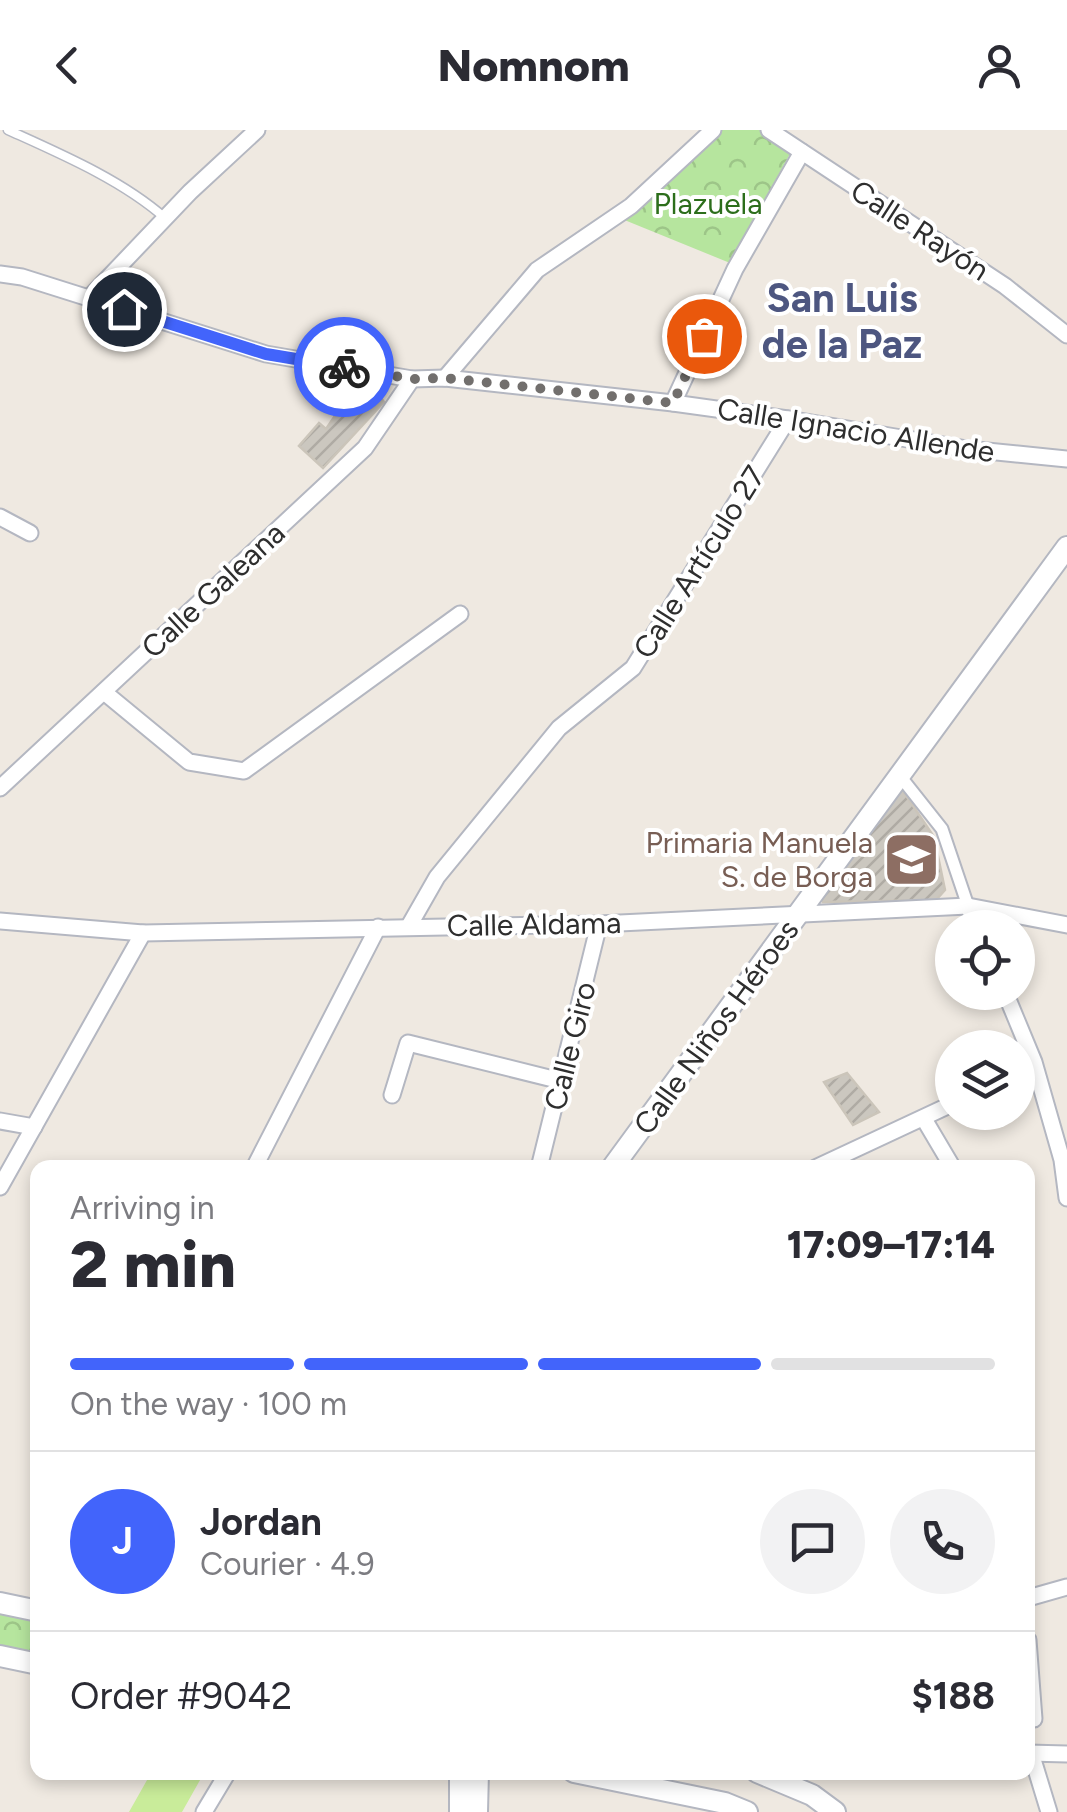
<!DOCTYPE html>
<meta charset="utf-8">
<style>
:root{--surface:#fff;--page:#f2f2f3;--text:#2b2b33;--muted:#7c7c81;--line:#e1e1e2;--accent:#4264fb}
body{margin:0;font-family:Figtree,sans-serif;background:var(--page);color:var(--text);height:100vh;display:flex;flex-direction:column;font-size:38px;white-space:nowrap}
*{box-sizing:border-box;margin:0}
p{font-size:32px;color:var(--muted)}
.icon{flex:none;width:55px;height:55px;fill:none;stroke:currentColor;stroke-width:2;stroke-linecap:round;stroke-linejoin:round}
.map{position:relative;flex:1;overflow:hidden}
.sheet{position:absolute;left:30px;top:1030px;width:1005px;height:620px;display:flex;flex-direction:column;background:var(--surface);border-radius:20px;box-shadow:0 5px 15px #0003}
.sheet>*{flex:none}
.controls{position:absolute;left:935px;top:780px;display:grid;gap:20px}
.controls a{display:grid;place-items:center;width:100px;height:100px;border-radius:50%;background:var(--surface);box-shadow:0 5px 15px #0003;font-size:50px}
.pin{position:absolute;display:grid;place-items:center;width:85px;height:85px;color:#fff;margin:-42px;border:5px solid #fff;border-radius:50%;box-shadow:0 2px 10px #0007}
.courier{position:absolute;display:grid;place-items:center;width:100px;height:100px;margin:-50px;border:8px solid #4264fb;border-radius:50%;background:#fff;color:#222;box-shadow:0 2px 12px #0007}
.head em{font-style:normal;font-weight:800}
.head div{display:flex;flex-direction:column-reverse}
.head{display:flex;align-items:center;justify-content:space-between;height:170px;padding:0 40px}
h1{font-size:65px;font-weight:800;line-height:75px}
.bar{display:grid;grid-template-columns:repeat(4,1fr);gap:15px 10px;align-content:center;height:120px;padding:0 40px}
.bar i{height:12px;border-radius:8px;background:var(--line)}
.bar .active{background:var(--accent)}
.bar p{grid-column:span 4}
.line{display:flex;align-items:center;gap:25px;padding:0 40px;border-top:2px solid var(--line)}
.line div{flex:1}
.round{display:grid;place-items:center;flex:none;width:105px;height:105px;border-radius:52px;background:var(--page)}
header{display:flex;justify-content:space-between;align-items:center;height:130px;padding:0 40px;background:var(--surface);font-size:45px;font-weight:800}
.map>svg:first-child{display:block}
.forest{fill:url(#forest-crowns)}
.pitch{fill:#c9ec9a}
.building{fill:url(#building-hatch);stroke:#cbc5ba;stroke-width:2.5}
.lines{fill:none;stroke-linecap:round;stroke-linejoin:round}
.service-casing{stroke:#b4b7c1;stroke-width:11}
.pedestrian-casing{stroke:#b4b7c1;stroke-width:15}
.minor-casing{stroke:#b4b7c1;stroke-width:19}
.tertiary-casing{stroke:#b4b7c1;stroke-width:24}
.service{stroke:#fff;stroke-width:8}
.pedestrian{stroke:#fff;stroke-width:11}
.minor{stroke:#fff;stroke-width:15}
.tertiary{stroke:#fff;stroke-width:20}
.done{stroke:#726f6d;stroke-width:10;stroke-dasharray:0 18}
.route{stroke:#4264fb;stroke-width:12}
.labels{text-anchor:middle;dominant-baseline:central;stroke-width:8;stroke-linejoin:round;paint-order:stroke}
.park-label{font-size:30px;fill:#2c6e1b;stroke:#fff}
.street-label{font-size:30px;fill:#2e2e2e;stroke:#fff}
.education-label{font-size:30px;fill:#785e54;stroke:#fff;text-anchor:end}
.district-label{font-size:40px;font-weight:bold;fill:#4d5680;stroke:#fff}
</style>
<header><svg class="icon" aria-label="back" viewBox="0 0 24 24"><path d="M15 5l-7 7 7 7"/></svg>Nomnom<svg class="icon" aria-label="person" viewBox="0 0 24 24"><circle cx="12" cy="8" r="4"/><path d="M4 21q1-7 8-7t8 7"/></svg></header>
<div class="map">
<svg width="1067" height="1682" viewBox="0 0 1067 1682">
<defs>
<pattern id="forest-crowns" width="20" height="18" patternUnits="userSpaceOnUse" patternTransform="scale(2.5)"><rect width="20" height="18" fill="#b6e59e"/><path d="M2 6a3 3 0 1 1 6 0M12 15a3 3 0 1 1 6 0" fill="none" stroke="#9dc588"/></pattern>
<pattern id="building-hatch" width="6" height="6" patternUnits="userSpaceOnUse" patternTransform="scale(2.5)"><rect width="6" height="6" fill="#cbc7bf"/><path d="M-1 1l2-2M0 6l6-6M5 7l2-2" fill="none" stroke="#afaba4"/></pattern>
</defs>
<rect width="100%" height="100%" fill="#efe9e1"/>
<!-- forest -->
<g class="forest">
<path d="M 719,0 L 762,0 L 791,22 L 730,133 L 622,89 Z"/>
<path d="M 0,1484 L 37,1492 L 37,1528 L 0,1521 Z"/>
</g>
<!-- pitch -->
<path class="pitch" d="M 151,1643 L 151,1642 L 204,1643 L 182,1682 L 129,1682 Z"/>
<!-- building -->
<g class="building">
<path d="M 356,255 L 377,263 L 384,272 L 323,338 L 299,316 L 319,293 L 326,299 Z"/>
<path d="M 899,655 L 934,707 L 945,760 L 936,770 L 823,772 L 819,764 Z"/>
<path d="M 847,943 L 879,982 L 853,995 L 824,952 Z"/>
</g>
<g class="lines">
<defs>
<path id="service" d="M 8,0 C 61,24 122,50 165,88"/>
<path id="pedestrian" d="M 900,646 L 942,699 L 968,776"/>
<g id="minor">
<path d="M 769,0 L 1005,156 L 1067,205"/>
<path d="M 0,144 L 22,147 L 266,224 L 412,249 L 445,248 L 673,273 L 788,289 L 967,319 L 1067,329"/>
<path d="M 89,168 L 190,62 L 257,0"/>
<path d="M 445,248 L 537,140 L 631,76 L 713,0"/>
<path d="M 673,273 L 735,139 L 802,22"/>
<path d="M 0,387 L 30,403"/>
<path d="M 104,562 L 189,632 L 244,641 L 460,484"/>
<path d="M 0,658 L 365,318 L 412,249"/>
<path d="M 968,776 L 977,798"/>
<path d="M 0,791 L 143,803 L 599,794 L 968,776 L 1067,795"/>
<path d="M 409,796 L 437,747 L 559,598 L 633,538 L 788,289"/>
<path d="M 1005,862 L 1034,932 L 1062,1030 L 1067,1068"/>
<path d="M 392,965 L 408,913 L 561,951"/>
<path d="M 924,989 L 953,1038"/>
<path d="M 0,991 L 34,997"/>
<path d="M 254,1038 L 378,797"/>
<path d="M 539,1038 L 599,794"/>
<path d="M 815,1038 L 952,974"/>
<path d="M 0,1057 L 143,803"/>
<path d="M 1028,1468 L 1067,1457"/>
<path d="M 1028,1510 L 1034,1589"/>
<path d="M 1028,1623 L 1067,1624"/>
<path d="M 1031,1623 L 1049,1682"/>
<path d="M 204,1682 L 228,1642"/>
</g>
<g id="tertiary">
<path d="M 612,1038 L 1067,417"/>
<path d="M 0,1473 L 38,1481"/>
<path d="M 0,1526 L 38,1534"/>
<path d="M 574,1642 L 725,1673 L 747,1682"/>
<path d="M 757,1642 L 812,1665 L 835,1682"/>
<path d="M 460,1682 L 460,1642"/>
<path d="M 477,1682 L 478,1642"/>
</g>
</defs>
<!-- service casing -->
<use href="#service" class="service-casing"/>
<!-- pedestrian casing -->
<use href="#pedestrian" class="pedestrian-casing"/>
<!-- minor casing -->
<use href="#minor" class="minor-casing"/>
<!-- tertiary casing -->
<use href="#tertiary" class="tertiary-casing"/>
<!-- service -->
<use href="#service" class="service"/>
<!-- pedestrian -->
<use href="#pedestrian" class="pedestrian"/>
<!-- minor -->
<use href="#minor" class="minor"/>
<!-- tertiary -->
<use href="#tertiary" class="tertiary"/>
</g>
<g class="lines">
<!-- done -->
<path class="done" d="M 344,237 L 412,249 L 445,248 L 673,273 L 704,206"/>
<!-- route -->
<path class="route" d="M 124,179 L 266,224 L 344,237"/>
</g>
<!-- icons -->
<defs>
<symbol id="school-square" viewBox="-11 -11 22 22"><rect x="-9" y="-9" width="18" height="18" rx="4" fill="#8d6e63" stroke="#fff"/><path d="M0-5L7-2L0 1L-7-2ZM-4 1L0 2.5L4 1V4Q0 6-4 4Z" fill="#fff"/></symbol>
</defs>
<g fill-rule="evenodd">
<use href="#school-square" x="880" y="698" width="63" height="63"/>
</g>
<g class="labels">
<!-- park labels -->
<g class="park-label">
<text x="708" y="73">Plazuela</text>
</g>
<!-- street labels -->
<g class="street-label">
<text transform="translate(920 100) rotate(33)">Calle Rayón</text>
<text transform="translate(856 300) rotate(9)">Calle Ignacio Allende</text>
<text transform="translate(699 432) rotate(-58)">Calle Artículo 27</text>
<text transform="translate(213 460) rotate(-43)">Calle Galeana</text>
<text transform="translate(534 794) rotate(-1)">Calle Aldama</text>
<text transform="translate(716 897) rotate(-54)">Calle Niños Héroes</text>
<text transform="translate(570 916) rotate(-76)">Calle Giro</text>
</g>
<!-- education labels -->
<g class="education-label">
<text x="873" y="712">Primaria Manuela<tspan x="873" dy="34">S. de Borga</tspan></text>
</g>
<!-- district labels -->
<g class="district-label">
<text x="842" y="168">San Luis<tspan x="842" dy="46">de la Paz</tspan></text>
</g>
</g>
</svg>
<div class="controls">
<a><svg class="icon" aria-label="locate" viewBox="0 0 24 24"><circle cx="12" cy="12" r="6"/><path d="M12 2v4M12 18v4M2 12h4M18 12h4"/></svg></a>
<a><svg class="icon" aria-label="layers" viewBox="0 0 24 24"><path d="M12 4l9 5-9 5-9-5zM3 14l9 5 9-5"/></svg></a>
</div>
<div class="pin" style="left:704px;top:206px;background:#ea580c"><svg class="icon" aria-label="bag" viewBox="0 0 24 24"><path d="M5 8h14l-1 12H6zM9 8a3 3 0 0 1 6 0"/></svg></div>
<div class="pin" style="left:124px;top:179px;background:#1f2937"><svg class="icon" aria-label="home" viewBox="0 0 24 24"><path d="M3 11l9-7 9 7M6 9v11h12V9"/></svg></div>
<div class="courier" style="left:344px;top:237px"><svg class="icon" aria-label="bike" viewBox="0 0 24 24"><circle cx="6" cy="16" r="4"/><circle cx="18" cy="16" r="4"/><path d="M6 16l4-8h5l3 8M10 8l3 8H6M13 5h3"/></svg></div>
<section class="sheet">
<div class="head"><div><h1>2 min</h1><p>Arriving in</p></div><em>17:09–17:14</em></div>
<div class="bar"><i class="active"></i><i class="active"></i><i class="active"></i><i></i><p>On the way · 100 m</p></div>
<div class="line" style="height:180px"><b class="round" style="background:var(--accent);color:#fff">J</b><div><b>Jordan</b><p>Courier · 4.9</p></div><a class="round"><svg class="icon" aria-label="chat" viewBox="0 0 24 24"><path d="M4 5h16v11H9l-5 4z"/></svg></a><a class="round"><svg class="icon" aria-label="phone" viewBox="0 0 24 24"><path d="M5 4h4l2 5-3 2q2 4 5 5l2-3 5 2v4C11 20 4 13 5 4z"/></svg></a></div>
<div class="line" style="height:130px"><div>Order #9042</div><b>$188</b></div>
</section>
</div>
